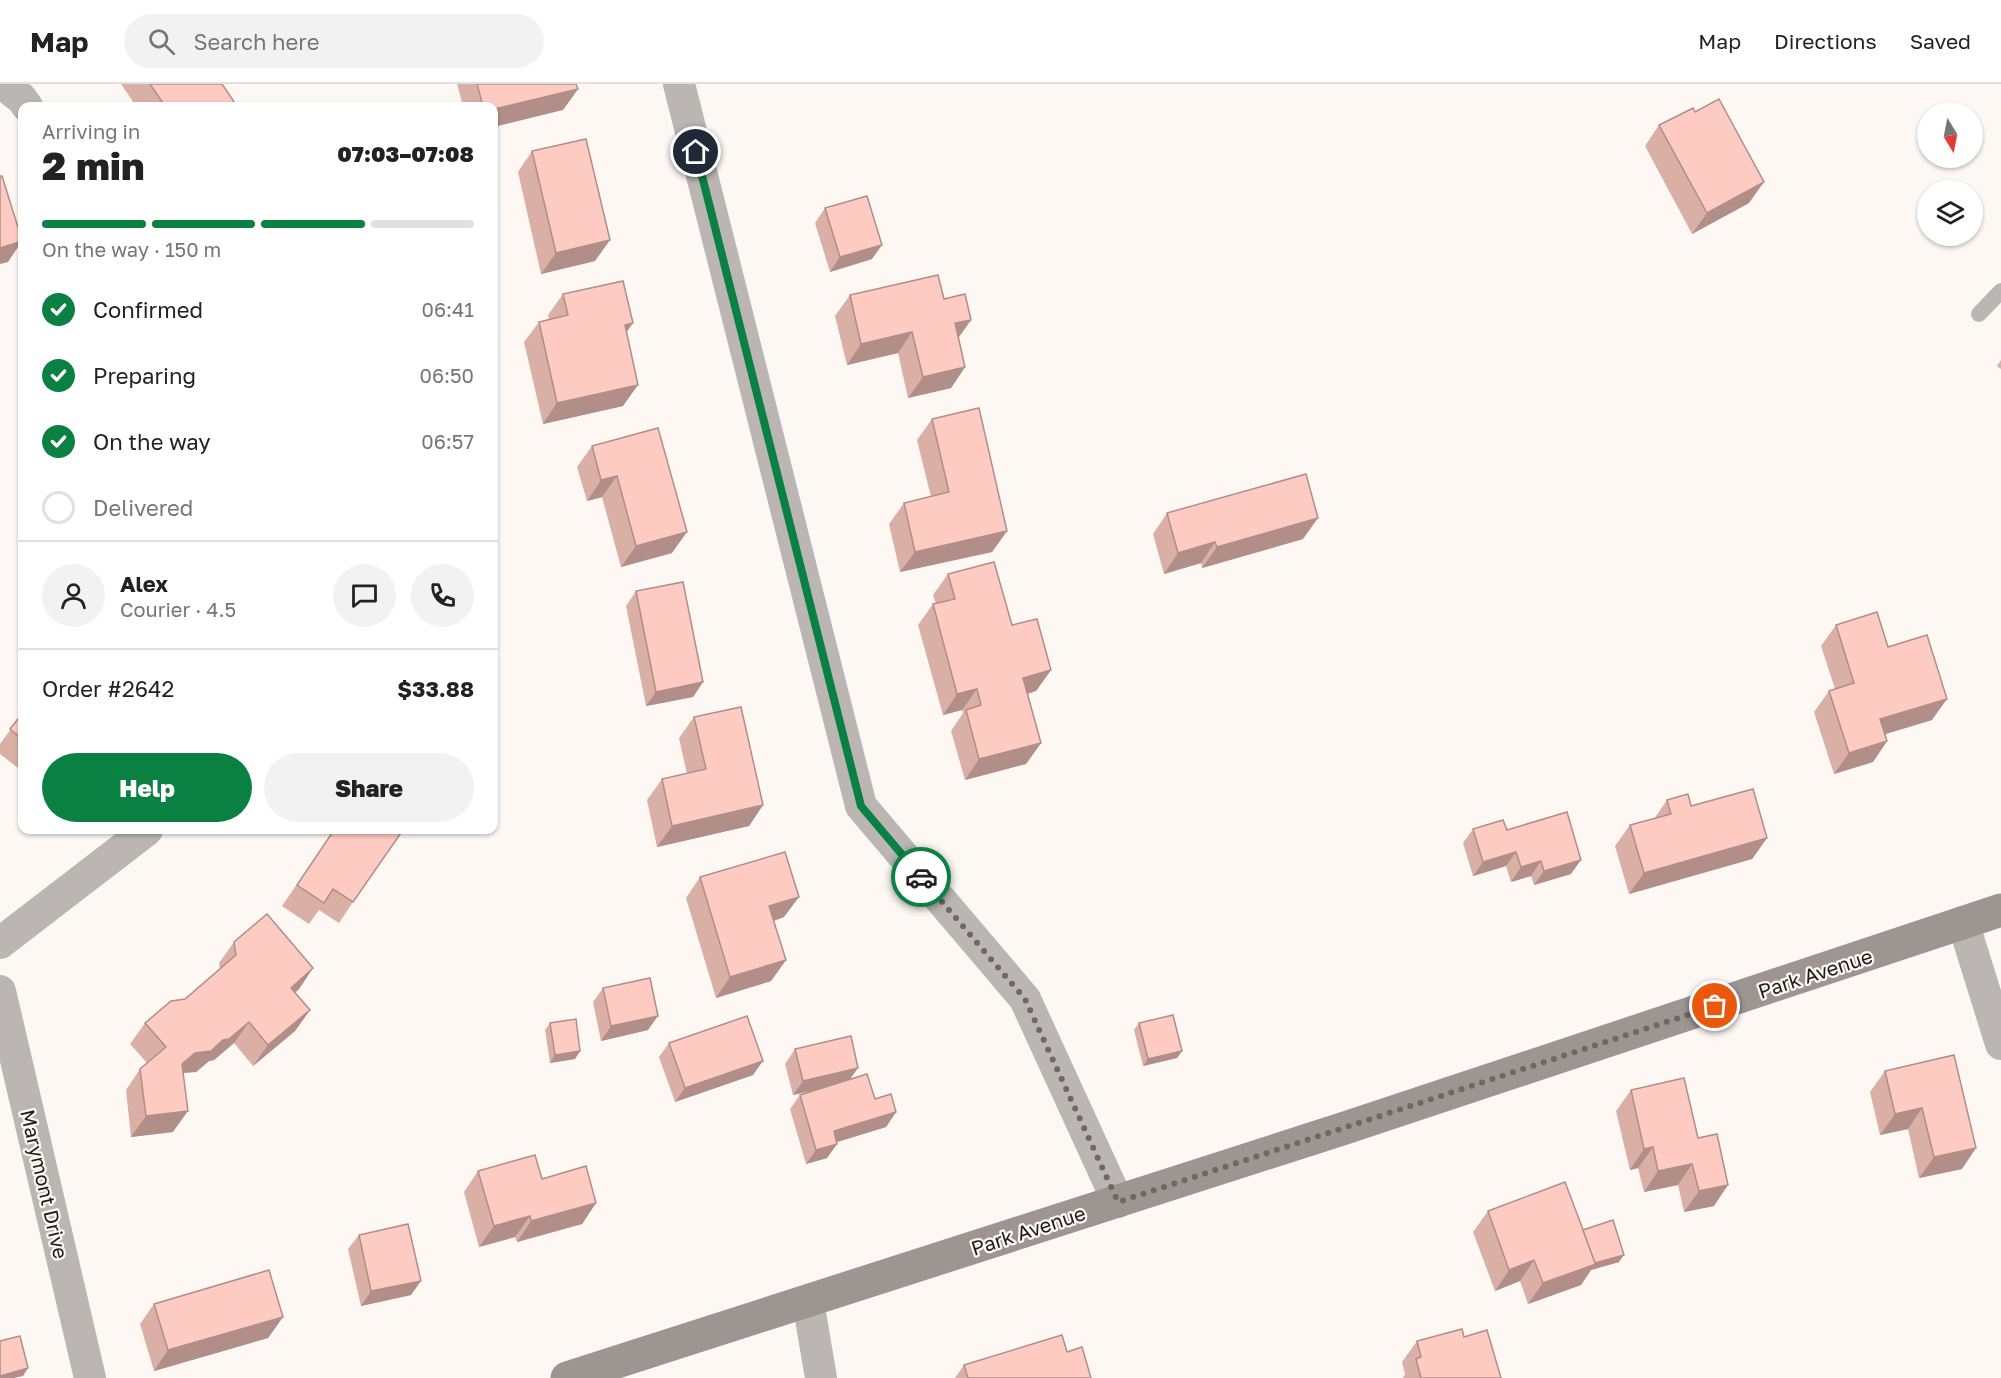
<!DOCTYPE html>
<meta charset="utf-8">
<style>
:root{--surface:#fff;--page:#f2f2f2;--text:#222;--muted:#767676;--line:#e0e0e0;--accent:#0b8043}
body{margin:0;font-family:"Golos Text",sans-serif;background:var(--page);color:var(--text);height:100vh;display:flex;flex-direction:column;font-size:22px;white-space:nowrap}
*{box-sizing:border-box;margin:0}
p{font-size:20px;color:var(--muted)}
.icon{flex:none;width:33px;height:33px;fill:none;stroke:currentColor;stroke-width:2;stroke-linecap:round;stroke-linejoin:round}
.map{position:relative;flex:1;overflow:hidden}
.side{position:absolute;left:18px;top:18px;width:480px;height:732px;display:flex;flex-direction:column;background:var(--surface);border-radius:12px;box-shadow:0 2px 4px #0004}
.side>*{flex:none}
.needle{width:39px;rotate:170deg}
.tools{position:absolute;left:1917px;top:18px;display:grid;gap:12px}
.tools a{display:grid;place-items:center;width:66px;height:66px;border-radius:50%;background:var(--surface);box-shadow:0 2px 4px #0004;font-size:30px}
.pin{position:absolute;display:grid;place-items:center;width:51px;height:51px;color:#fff;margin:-26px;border:3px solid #fff;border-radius:50%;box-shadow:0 2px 6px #0007}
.courier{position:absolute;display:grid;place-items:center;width:60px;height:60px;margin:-30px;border:4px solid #0b8043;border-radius:50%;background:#fff;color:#222;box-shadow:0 2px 8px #0007}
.summary em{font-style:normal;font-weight:800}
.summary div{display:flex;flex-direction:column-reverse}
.summary{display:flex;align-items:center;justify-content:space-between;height:102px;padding:0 24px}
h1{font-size:39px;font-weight:800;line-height:45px}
.bar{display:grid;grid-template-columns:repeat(4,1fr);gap:9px 6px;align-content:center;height:72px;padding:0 24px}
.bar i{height:8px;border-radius:4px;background:var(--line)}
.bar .on{background:var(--accent)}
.bar p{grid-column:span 4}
.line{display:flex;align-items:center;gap:15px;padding:0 24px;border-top:2px solid var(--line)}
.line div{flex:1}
.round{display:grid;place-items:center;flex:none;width:63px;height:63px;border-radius:32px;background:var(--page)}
ol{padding:0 24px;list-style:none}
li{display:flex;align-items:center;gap:18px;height:66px}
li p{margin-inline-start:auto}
li .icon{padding:6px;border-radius:50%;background:var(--accent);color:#fff;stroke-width:4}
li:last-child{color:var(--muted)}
li i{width:33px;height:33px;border:3px solid var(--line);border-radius:50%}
.cta{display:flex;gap:12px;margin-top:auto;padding:12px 24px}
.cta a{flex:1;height:69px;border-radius:36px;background:var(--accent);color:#fff;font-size:24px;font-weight:800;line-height:69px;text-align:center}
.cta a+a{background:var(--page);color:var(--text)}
header{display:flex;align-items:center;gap:36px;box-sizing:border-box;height:84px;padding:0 30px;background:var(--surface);border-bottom:2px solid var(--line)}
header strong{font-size:28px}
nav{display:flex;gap:33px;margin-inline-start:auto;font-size:21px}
.search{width:420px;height:54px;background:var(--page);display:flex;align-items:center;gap:15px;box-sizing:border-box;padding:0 21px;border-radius:33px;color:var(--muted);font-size:22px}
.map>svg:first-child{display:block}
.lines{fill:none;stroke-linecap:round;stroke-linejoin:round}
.lane{stroke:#bbb6b4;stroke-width:16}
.street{stroke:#bbb6b4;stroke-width:32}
.secondary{stroke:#9c9592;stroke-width:33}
.wall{fill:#daafa6}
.shaded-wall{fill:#b18e87}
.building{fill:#fdcbc1;stroke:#b18e87;stroke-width:1.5}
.done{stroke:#6d6866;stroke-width:6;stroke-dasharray:0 10.8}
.route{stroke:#0b8043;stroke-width:8}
.labels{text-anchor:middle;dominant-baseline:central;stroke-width:4.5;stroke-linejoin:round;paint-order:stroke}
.street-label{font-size:20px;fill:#1f1b19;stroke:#fef8f5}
</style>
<header>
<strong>Map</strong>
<div class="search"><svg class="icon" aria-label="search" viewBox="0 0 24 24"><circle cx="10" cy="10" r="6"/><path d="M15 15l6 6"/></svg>Search here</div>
<nav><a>Map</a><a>Directions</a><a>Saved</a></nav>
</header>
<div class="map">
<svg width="2001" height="1294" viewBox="0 0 2001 1294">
<rect width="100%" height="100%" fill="#fef8f5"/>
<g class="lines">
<!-- lane -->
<path class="lane" d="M 1979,230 L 2001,207"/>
<!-- street -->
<g class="street">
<path d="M 3,0 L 21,14 L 27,22"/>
<path d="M 679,0 L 861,722 L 1025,915 L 1118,1118"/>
<path d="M 1963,838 L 2001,960"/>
<path d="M 0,859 L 147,746"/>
<path d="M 0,907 L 90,1294"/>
<path d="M 808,1217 L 821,1294"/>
</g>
<!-- secondary -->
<path class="secondary" d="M 567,1294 L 1342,1045 L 2001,826"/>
</g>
<!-- wall -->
<g class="wall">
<path d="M 121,0 L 222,0 L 237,22 L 136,22 Z"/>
<path d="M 457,0 L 576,0 L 578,5 L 563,26 L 494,22 L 463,22 Z"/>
<path d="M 1659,41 L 1749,119 L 1692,150 L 1645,62 Z"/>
<path d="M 532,67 L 595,177 L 541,190 L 518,88 Z"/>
<path d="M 825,124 L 872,175 L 830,188 L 815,139 Z"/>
<path d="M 563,210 L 626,248 L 623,322 L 543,340 L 524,258 L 539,238 L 549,235 L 548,231 Z"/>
<path d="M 850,211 L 944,215 L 971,236 L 959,253 L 965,283 L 951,304 L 908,314 L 898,269 L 847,281 L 835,232 Z"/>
<path d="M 2001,276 L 2001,285 L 1997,282 Z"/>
<path d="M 932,335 L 1007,447 L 992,468 L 900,488 L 889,440 L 904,419 L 931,413 L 917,356 Z"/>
<path d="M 658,344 L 672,469 L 621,483 L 602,413 L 587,417 L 577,383 L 592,362 Z"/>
<path d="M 1167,429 L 1303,455 L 1202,484 L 1201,479 L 1164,490 L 1153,450 Z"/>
<path d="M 948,490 L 1012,541 L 1051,586 L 1036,607 L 1028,610 L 1041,659 L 1026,680 L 965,696 L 951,647 L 963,629 L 962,626 L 943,631 L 918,541 L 933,520 L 936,520 L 933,511 Z"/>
<path d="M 636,507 L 703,598 L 693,613 L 646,622 L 626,522 Z"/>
<path d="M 1836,541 L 1888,563 L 1932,636 L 1885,650 L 1887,657 L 1873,678 L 1834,690 L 1814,628 L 1829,607 L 1835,605 L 1821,562 Z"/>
<path d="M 22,630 L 22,687 L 0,670 L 0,660 Z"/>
<path d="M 694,633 L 763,721 L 749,742 L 657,763 L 647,716 L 662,695 L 687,690 L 679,654 Z"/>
<path d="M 1667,716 L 1691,722 L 1767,754 L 1752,775 L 1629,810 L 1615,762 L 1630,741 L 1654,735 Z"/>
<path d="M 1473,745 L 1507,746 L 1571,790 L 1534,801 L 1531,792 L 1511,798 L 1506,782 L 1473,792 L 1463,759 Z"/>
<path d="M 334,746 L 353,818 L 339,839 L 319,826 L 309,840 L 282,822 Z"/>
<path d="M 700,793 L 784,833 L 774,837 L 786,876 L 771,897 L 716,914 L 686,814 Z"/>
<path d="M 234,858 L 313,884 L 299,905 L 295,909 L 310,926 L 295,947 L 253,982 L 234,959 L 214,976 L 209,977 L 196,988 L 183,989 L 173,1048 L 131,1053 L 126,1006 L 140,985 L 147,979 L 130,960 L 145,939 L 185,915 L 220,885 L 219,879 Z"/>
<path d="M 603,904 L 648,946 L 601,957 L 593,918 Z"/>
<path d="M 550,939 L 580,967 L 575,975 L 550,979 L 545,946 Z"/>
<path d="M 1139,939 L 1182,967 L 1177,974 L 1143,982 L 1134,946 Z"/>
<path d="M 669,959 L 753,991 L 675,1018 L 659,973 Z"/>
<path d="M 795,965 L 850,995 L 875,1015 L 896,1028 L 886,1043 L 837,1058 L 837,1060 L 827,1074 L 806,1080 L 790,1025 L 800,1011 L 817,1006 L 793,1011 L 785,980 Z"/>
<path d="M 1954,971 L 1962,1085 L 1919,1094 L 1908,1045 L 1880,1051 L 1870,1008 L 1885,987 Z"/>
<path d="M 1684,994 L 1714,1122 L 1684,1128 L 1678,1101 L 1644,1108 L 1638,1084 L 1630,1086 L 1616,1027 L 1631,1006 Z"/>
<path d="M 478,1087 L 542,1095 L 596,1119 L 582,1140 L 517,1158 L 515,1153 L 479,1163 L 464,1108 Z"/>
<path d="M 1488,1127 L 1583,1146 L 1619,1178 L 1591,1186 L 1581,1201 L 1528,1220 L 1520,1197 L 1495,1207 L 1473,1148 Z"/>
<path d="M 359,1151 L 411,1211 L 361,1222 L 348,1165 Z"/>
<path d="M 154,1220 L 283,1233 L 268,1254 L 154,1287 L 140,1240 Z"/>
<path d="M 1464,1253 L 1501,1294 L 1403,1294 L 1405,1290 L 1402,1278 L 1417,1257 Z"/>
<path d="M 1067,1268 L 1091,1294 L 955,1294 L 964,1281 Z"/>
</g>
<!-- shaded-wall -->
<g class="shaded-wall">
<path d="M 578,5 L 563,26 L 494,43 L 494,25 Z"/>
<path d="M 1764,98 L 1749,119 L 1692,150 L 1707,129 Z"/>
<path d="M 610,156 L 595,177 L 541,190 L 556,169 Z"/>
<path d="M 22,157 L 8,178 L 0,180 L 0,164 Z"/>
<path d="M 882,161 L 872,175 L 830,188 L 840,173 Z"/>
<path d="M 971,236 L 956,257 L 955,239 Z"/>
<path d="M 633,239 L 618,260 L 625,241 Z"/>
<path d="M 912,248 L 898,269 L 847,281 L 861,260 Z"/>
<path d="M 965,283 L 951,304 L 908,314 L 923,293 Z"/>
<path d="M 638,301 L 623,322 L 543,340 L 557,319 Z"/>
<path d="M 617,392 L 602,413 L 587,417 L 601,396 Z"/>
<path d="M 1318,434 L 1303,455 L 1202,484 L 1217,463 Z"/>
<path d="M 1007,447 L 992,468 L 900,488 L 915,468 Z"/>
<path d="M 687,448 L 672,469 L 621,483 L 636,462 Z"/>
<path d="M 1215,458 L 1201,479 L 1164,490 L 1178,469 Z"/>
<path d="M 1051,586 L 1036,607 L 1009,615 L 1023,594 Z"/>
<path d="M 703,598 L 693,613 L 646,622 L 656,608 Z"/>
<path d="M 977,605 L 962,626 L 943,631 L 957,610 Z"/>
<path d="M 1947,615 L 1932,636 L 1866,656 L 1880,635 Z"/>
<path d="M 1887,657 L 1873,678 L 1834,690 L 1849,669 Z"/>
<path d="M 1041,659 L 1026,680 L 965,696 L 979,675 Z"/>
<path d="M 763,721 L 749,742 L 657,763 L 672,742 Z"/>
<path d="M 1767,754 L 1752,775 L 1629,810 L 1644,789 Z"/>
<path d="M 1516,768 L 1506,782 L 1473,792 L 1483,778 Z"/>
<path d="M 1581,776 L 1571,790 L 1534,801 L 1544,787 Z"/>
<path d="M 1541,777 L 1531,792 L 1511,798 L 1521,783 Z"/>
<path d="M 799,813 L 784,833 L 755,843 L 769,822 Z"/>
<path d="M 786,876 L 771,897 L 716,914 L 730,893 Z"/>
<path d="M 313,884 L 299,905 L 276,925 L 291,904 Z"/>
<path d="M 310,926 L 295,947 L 253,982 L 268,961 Z"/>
<path d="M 658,932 L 648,946 L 601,957 L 611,942 Z"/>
<path d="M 249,938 L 234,959 L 214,976 L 209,977 L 196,988 L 180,989 L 182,980 L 195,969 Z"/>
<path d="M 580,967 L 575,975 L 550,979 L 555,971 Z"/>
<path d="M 1182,967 L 1177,974 L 1143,982 L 1148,975 Z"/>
<path d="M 763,977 L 753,991 L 675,1018 L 685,1004 Z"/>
<path d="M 858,984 L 848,998 L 793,1011 L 803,997 Z"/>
<path d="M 1922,1024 L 1908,1045 L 1880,1051 L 1895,1030 Z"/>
<path d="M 188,1027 L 173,1048 L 131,1053 L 146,1032 Z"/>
<path d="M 896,1028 L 886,1043 L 824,1062 L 834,1047 Z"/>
<path d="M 837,1060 L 827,1074 L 806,1080 L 816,1066 Z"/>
<path d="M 1653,1063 L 1638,1084 L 1630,1086 L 1644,1065 Z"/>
<path d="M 1976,1064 L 1962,1085 L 1919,1094 L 1934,1073 Z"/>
<path d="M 1692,1080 L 1678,1101 L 1644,1108 L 1658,1087 Z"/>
<path d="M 1728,1101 L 1714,1122 L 1684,1128 L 1699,1107 Z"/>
<path d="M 596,1119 L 582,1140 L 517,1158 L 531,1137 Z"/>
<path d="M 530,1132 L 515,1153 L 479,1163 L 494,1142 Z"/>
<path d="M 1624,1171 L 1619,1178 L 1591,1186 L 1581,1201 L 1528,1220 L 1543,1199 L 1593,1180 Z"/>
<path d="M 1534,1176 L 1520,1197 L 1495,1207 L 1509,1186 Z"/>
<path d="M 421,1197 L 411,1211 L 361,1222 L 371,1207 Z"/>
<path d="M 283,1233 L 268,1254 L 154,1287 L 168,1266 Z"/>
<path d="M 28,1284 L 23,1292 L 14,1294 L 0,1294 L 0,1292 Z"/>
</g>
<!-- building -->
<g class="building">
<path d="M 150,0 L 222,0 L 237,22 L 187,22 L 185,19 L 179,22 L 165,22 Z"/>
<path d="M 477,0 L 576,0 L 578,5 L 494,25 L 494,22 L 483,22 Z"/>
<path d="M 1719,15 L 1764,98 L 1707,129 L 1659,41 L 1693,24 L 1695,28 Z"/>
<path d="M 586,55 L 610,156 L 556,169 L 532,67 Z"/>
<path d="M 0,92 L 2,92 L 22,156 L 22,157 L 0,164 Z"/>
<path d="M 867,112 L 882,161 L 840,173 L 825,124 Z"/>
<path d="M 938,191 L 944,215 L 965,210 L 971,236 L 955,239 L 965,283 L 923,293 L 912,248 L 861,260 L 850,211 Z"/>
<path d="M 623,197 L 633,239 L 625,241 L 638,301 L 557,319 L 539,238 L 568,231 L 563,210 Z"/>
<path d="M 979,324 L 1007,447 L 915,468 L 904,419 L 949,408 L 932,335 Z"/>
<path d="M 658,344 L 687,448 L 636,462 L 617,392 L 601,396 L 592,362 Z"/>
<path d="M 1306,390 L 1318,434 L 1217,463 L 1215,458 L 1178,469 L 1167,429 Z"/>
<path d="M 994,478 L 1012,541 L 1037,535 L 1051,586 L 1023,594 L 1041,659 L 979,675 L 966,626 L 981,621 L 977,605 L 957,610 L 933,520 L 955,515 L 948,490 Z"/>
<path d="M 683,498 L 703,598 L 656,608 L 636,507 Z"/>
<path d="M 1877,528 L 1888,563 L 1927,551 L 1947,615 L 1880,635 L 1887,657 L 1849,669 L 1829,607 L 1854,599 L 1836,541 Z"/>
<path d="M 741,623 L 763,721 L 672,742 L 662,695 L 706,685 L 694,633 Z"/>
<path d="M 22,630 L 22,655 L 10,645 Z"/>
<path d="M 1753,705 L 1767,754 L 1644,789 L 1630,741 L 1671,730 L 1667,716 L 1688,710 L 1691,722 Z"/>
<path d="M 1567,728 L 1581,776 L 1544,787 L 1541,777 L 1521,783 L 1516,768 L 1483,778 L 1473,745 L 1503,736 L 1507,746 Z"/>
<path d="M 334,746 L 403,746 L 353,818 L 333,805 L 324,819 L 297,801 Z"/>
<path d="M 785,768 L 799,813 L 769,822 L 786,876 L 730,893 L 700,793 Z"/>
<path d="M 267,830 L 313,884 L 291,904 L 310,926 L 268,961 L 249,938 L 229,955 L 223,956 L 211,967 L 195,969 L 182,980 L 188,1027 L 146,1032 L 140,985 L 166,963 L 145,939 L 171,917 L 185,915 L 236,871 L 234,858 Z"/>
<path d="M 650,894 L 658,932 L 611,942 L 603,904 Z"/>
<path d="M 1173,931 L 1182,967 L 1148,975 L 1139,939 Z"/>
<path d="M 747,932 L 763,977 L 685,1004 L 669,959 Z"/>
<path d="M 576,935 L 580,967 L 555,971 L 550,939 Z"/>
<path d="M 851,952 L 858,984 L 803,997 L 795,965 Z"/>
<path d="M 1954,971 L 1976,1064 L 1934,1073 L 1922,1024 L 1895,1030 L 1885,987 Z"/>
<path d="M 867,990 L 875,1015 L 891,1010 L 896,1028 L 834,1047 L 837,1060 L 816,1066 L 800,1011 Z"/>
<path d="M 1684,994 L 1698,1054 L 1717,1050 L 1728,1101 L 1699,1107 L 1692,1080 L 1658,1087 L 1653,1063 L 1644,1065 L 1631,1006 Z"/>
<path d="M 535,1071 L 542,1095 L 586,1082 L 596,1119 L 531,1137 L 530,1132 L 494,1142 L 478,1087 Z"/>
<path d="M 1565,1098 L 1596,1180 L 1543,1199 L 1534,1176 L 1509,1186 L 1488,1127 Z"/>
<path d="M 1613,1136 L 1624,1171 L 1595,1179 L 1583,1146 Z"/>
<path d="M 408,1140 L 421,1197 L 371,1207 L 359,1151 Z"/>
<path d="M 269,1186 L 283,1233 L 168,1266 L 154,1220 Z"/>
<path d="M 1462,1245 L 1464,1253 L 1487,1246 L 1501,1294 L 1421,1294 L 1416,1275 L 1421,1273 L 1417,1257 Z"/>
<path d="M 1062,1251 L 1067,1268 L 1082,1263 L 1091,1294 L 968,1294 L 964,1281 Z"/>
<path d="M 20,1252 L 28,1284 L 0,1292 L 0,1257 Z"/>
</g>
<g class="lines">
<!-- done -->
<path class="done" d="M 921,793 L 1025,915 L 1118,1118 L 1715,922"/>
<!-- route -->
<path class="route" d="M 696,68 L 861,722 L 921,793"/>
</g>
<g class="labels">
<!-- street labels -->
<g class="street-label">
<text transform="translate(1815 889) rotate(-18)">Park Avenue</text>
<text transform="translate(45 1100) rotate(77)">Marymont Drive</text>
<text transform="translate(1028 1146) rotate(-18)">Park Avenue</text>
</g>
</g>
</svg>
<div class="tools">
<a><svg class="needle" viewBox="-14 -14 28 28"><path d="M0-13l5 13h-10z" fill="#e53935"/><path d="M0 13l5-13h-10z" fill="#767676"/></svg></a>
<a><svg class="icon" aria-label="layers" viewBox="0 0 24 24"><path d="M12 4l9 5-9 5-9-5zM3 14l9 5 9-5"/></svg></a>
</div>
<div class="pin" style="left:1715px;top:922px;background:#ea580c"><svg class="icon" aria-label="bag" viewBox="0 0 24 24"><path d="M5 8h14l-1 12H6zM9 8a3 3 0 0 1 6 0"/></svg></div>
<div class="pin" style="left:696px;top:68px;background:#1f2937"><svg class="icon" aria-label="home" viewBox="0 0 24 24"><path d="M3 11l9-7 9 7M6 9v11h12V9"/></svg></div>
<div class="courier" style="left:921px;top:793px"><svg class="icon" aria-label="car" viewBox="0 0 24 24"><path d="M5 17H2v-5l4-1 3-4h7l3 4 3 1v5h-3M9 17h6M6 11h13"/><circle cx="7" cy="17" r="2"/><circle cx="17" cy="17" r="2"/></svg></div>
<section class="side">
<div class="summary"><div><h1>2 min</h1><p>Arriving in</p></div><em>07:03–07:08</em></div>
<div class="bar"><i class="on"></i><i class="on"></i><i class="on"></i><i></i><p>On the way · 150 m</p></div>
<ol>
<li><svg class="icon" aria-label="check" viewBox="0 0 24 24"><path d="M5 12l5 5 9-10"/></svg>Confirmed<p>06:41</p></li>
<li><svg class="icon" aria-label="check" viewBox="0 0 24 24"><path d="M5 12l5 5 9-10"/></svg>Preparing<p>06:50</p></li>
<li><svg class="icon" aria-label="check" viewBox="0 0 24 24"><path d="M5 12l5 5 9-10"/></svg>On the way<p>06:57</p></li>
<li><i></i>Delivered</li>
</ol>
<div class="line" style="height:108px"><a class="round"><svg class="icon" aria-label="person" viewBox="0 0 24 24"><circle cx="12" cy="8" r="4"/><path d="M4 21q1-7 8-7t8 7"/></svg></a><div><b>Alex</b><p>Courier · 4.5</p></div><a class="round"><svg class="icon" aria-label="chat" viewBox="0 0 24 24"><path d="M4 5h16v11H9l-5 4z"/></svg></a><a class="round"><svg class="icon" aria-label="phone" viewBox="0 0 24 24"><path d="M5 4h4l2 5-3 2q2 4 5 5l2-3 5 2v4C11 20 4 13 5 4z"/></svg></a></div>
<div class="line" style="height:78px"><div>Order #2642</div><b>$33.88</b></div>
<div class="cta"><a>Help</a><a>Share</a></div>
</section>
</div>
